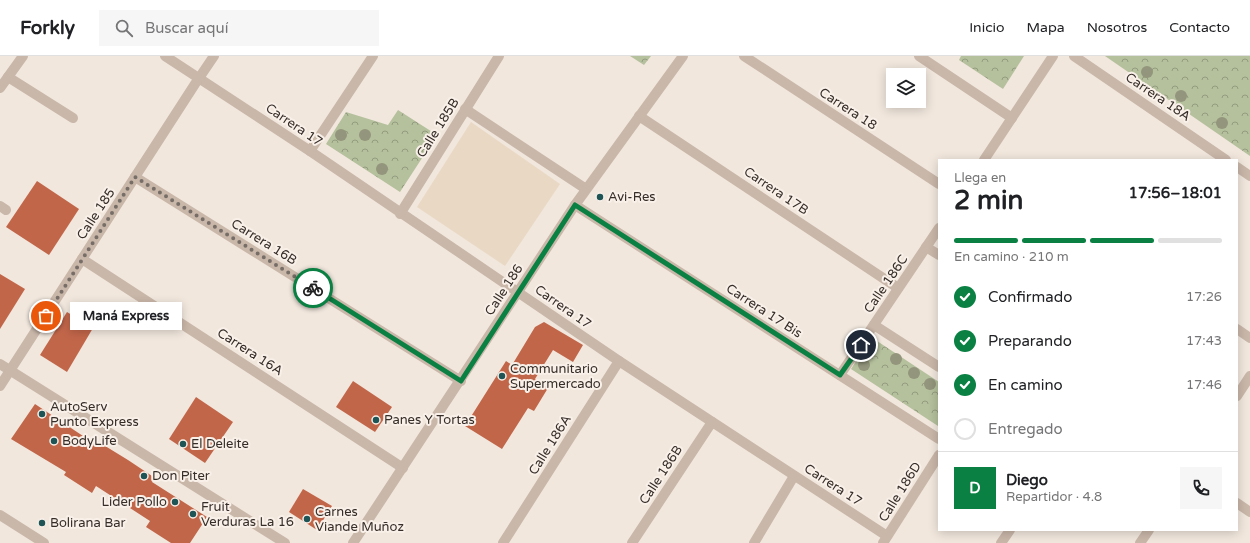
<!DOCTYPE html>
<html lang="es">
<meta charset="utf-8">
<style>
:root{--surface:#fff;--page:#f6f6f6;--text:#202124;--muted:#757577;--line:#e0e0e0;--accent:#0b8043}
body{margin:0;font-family:"Varela Round",sans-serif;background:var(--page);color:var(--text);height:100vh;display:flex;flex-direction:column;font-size:15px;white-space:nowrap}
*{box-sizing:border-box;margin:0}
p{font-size:13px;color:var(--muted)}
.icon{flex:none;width:22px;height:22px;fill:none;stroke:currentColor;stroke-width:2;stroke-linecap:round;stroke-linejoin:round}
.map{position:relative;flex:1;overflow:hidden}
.sheet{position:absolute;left:938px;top:103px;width:300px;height:372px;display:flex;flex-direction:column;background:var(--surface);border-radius:0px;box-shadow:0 2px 10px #0003}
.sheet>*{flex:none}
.tools{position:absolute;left:886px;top:12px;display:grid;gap:8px}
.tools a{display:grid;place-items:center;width:40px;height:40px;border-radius:0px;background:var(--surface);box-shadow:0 2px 10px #0003;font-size:20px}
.pin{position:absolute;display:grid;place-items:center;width:34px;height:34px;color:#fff;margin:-17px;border:2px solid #fff;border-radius:50%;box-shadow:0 1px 4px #0007}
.courier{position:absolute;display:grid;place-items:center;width:40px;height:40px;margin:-20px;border:3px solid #0b8043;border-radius:50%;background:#fff;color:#222;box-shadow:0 1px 5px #0007}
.bubble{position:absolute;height:28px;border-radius:0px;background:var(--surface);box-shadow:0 2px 10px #0003;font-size:13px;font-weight:700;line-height:28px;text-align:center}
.headline em{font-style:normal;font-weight:700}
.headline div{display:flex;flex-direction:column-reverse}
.headline{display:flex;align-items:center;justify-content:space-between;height:68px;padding:0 16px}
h1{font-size:26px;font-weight:700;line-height:30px}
.bar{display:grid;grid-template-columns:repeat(4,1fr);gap:6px 4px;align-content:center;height:48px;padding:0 16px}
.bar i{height:5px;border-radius:3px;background:var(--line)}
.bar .current{background:var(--accent)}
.bar p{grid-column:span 4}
.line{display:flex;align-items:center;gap:10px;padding:0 16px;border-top:1px solid var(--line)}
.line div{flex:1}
.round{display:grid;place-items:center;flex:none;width:42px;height:42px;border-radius:0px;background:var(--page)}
ol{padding:0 16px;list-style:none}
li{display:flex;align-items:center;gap:12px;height:44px}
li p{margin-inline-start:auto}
li .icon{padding:4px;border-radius:50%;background:var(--accent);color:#fff;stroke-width:4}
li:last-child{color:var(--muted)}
li i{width:22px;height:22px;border:2px solid var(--line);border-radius:50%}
header{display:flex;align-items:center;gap:24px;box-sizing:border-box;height:56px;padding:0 20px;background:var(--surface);border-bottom:1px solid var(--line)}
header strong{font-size:19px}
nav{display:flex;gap:22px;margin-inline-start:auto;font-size:14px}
.search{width:280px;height:36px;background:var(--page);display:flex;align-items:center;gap:10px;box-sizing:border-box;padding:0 14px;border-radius:0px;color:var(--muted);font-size:15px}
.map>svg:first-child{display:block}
.forest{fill:url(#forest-crowns)}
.plaza{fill:#e9d8c4}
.building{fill:#c2664a}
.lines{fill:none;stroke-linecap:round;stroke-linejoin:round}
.minor{stroke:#c9b7a9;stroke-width:10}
.tree{fill:#93967c}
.done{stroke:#776e68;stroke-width:4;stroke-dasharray:0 7.2}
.route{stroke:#0b8043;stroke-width:5}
.poi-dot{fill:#1f5457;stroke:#f9f1e9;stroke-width:1.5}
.labels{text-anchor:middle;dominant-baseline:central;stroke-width:4;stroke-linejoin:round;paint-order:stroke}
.street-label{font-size:13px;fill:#362d29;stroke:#f9f1e9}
.poi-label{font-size:13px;fill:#362d29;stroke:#f9f1e9;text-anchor:start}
</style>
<header>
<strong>Forkly</strong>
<div class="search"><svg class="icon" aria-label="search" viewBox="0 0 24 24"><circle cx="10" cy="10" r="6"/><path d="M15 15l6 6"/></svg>Buscar aquí</div>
<nav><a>Inicio</a><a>Mapa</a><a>Nosotros</a><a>Contacto</a></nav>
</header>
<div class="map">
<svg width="1250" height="487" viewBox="0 0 1250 487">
<defs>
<pattern id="forest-crowns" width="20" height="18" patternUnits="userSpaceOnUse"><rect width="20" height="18" fill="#b5c09d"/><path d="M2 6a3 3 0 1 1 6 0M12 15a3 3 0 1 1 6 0" fill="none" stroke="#949c80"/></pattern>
</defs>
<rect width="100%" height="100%" fill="#f1e7dd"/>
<!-- forest -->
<g class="forest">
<path d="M 630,0 L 651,0 L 644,9 Z"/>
<path d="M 961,0 L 1024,0 L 1003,33 L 959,4 Z"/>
<path d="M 1105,0 L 1250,0 L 1250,100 Z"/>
<path d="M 398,54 L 437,79 L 400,136 L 326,88 L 346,56 L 388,69 Z"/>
<path d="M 871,281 L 939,326 L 938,370 L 851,313 Z"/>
</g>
<!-- plaza -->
<path class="plaza" d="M 471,66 L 560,128 L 505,210 L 417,151 Z"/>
<!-- building -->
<g class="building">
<path d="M 37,125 L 79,153 L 49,199 L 6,171 Z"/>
<path d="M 0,218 L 25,233 L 0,273 Z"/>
<path d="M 67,256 L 93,272 L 67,316 L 40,299 Z"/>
<path d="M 544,266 L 583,289 L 573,306 L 553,294 L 535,323 L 548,332 L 534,355 L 528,352 L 502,393 L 465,370 L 506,305 L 512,309 L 535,271 Z"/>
<path d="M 353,325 L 392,351 L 375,376 L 336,351 Z"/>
<path d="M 196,341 L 233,366 L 205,407 L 169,383 Z"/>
<path d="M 35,348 L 95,388 L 97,385 L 128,404 L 155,422 L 152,426 L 207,461 L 190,487 L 171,487 L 146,471 L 150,465 L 96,430 L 92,437 L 64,419 L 66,416 L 11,383 Z"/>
<path d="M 303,433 L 332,450 L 317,474 L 289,456 Z"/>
</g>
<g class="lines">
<!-- minor -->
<g class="minor">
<path d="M 165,0 L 310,95 L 619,305 L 887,480"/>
<path d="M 744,0 L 939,128"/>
<path d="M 919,0 L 1012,62"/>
<path d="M 1074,0 L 1226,104"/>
<path d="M 8,21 L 73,62"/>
<path d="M 0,32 L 23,0"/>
<path d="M 465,53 L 586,133"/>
<path d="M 639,60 L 898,232"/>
<path d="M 310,95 L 373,0"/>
<path d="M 984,104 L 1053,0"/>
<path d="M 1237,111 L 1250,120"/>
<path d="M 135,121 L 461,325"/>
<path d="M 575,149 L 939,383"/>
<path d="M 0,150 L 6,154"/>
<path d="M 400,158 L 499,0"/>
<path d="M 926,191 L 939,199"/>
<path d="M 82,203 L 403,412"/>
<path d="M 874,269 L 939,311"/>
<path d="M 1237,273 L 1250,282"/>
<path d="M 0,308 L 285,487"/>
<path d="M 840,319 L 939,172"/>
<path d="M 0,330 L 195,28 L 214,0"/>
<path d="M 1237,340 L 1250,320"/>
<path d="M 1237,447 L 1250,456"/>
<path d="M 0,459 L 44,487"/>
<path d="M 353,487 L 575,149 L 683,0"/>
<path d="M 503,487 L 619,305"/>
<path d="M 632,487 L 712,366"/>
<path d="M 754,487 L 794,420"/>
<path d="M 883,487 L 939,399"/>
<path d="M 1001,487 L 1010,474"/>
<path d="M 1140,487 L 1149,474"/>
</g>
</g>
<!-- trees -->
<g class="tree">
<circle cx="1147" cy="16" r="6"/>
<circle cx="1181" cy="40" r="6"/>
<circle cx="1222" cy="67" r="6"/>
<circle cx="341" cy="79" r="6"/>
<circle cx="365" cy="79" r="6"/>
<circle cx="382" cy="113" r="6"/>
<circle cx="896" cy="303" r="6"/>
<circle cx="864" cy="309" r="6"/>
<circle cx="914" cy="317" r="6"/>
<circle cx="930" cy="328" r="6"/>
</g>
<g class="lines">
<!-- done -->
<path class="done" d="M 46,260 L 135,121 L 313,232"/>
<!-- route -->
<path class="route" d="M 313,232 L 461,325 L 575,149 L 840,319 L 861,289"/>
</g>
<!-- markers -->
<g class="poi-dot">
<circle cx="600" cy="141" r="4"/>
<circle cx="502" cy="320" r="4"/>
<circle cx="42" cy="358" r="4"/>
<circle cx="376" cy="364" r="4"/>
<circle cx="54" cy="385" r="4"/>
<circle cx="183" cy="388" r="4"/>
<circle cx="144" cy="420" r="4"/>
<circle cx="175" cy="446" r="4"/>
<circle cx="193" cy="458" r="4"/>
<circle cx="307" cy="463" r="4"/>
<circle cx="42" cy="467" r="4"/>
</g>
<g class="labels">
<!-- street labels -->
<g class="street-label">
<text transform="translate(1158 41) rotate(34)">Carrera 18A</text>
<text transform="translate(848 53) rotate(33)">Carrera 18</text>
<text transform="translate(294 69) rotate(34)">Carrera 17</text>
<text transform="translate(438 72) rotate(-58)">Calle 185B</text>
<text transform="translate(776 135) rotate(34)">Carrera 17B</text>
<text transform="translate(96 158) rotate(-57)">Calle 185</text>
<text transform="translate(264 186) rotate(32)">Carrera 16B</text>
<text transform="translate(886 228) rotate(-56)">Calle 186C</text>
<text transform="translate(504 234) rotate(-57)">Calle 186</text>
<text transform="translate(563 251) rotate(35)">Carrera 17</text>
<text transform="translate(764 255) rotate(33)">Carrera 17 Bis</text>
<text transform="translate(250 296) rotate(33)">Carrera 16A</text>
<text transform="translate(550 389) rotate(-58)">Calle 186A</text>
<text transform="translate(661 419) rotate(-57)">Calle 186B</text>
<text transform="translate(833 429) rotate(33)">Carrera 17</text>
<text transform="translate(900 436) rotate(-58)">Calle 186D</text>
</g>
<!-- poi labels -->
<g class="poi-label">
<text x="608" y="141">Avi-Res</text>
<text x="510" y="313">Communitario<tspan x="510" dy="15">Supermercado</tspan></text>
<text x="50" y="351">AutoServ<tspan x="50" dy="15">Punto Express</tspan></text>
<text x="384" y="364">Panes Y Tortas</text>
<text x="62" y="385">BodyLife</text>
<text x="191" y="388">El Deleite</text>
<text x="152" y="420">Don Piter</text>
<text x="167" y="446" text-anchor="end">Lider Pollo</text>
<text x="201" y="451">Fruit<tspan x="201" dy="15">Verduras La 16</tspan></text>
<text x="315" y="456">Carnes<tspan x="315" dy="15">Viande Muñoz</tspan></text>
<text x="50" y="467">Bolirana Bar</text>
</g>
</g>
</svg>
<div class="tools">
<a><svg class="icon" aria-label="layers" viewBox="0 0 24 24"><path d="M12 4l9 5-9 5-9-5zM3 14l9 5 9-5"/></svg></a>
</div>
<div class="pin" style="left:46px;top:260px;background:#ea580c"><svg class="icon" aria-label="bag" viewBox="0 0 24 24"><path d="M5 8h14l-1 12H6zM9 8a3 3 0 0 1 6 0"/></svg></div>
<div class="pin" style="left:861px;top:289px;background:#1f2937"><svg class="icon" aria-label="home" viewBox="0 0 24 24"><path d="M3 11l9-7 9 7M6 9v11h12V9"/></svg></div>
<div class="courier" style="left:313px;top:232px"><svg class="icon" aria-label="bike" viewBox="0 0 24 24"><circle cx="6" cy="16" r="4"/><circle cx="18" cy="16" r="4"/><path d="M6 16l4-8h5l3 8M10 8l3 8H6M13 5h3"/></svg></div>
<div class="bubble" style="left:70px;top:246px;width:112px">Maná Express</div>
<section class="sheet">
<div class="headline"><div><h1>2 min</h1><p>Llega en</p></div><em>17:56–18:01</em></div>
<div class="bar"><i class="current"></i><i class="current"></i><i class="current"></i><i></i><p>En camino · 210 m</p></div>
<ol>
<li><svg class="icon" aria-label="check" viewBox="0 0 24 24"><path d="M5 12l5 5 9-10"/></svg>Confirmado<p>17:26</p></li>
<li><svg class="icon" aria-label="check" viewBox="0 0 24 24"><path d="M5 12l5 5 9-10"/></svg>Preparando<p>17:43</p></li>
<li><svg class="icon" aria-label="check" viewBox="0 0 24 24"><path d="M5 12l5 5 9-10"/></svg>En camino<p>17:46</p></li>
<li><i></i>Entregado</li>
</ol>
<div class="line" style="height:72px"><b class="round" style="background:var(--accent);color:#fff">D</b><div><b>Diego</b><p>Repartidor · 4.8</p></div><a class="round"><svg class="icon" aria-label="phone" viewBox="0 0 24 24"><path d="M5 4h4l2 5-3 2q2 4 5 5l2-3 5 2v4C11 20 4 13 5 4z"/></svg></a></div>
</section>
</div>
